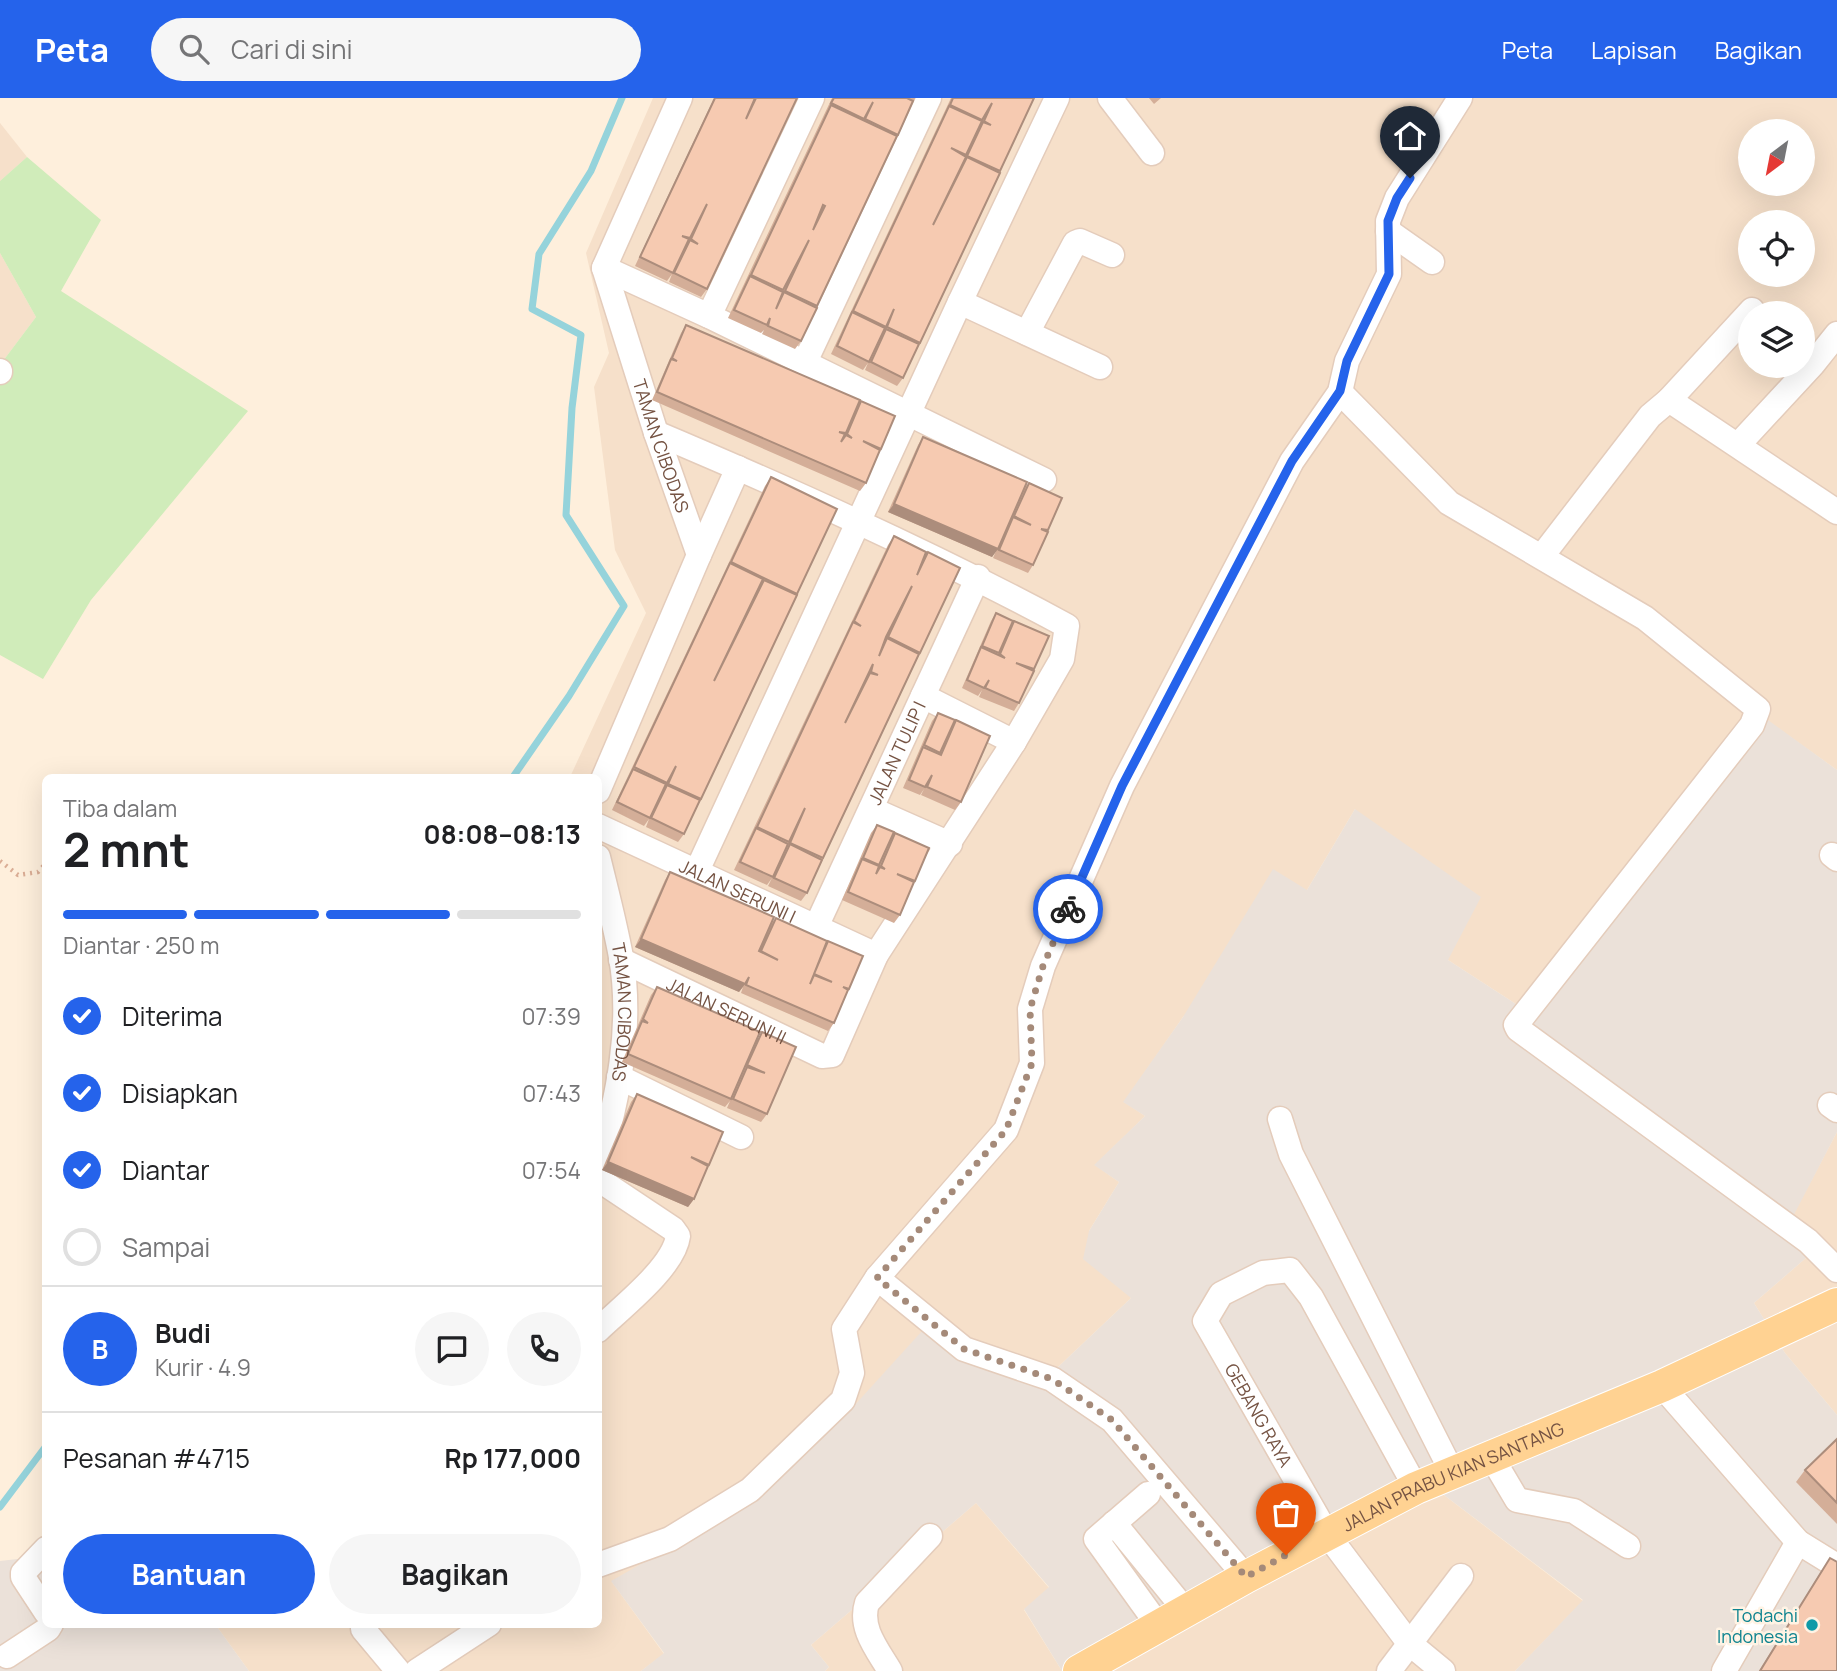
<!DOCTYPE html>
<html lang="id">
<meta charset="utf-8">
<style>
:root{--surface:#fff;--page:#f6f6f6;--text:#202124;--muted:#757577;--line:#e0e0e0;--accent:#2563eb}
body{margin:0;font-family:Manrope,sans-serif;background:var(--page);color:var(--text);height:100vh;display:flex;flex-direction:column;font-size:26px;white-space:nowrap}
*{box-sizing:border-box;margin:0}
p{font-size:23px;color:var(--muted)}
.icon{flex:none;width:38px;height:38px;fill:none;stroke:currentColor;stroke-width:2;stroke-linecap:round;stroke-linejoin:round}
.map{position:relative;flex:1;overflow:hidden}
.panel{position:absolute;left:42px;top:676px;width:560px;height:854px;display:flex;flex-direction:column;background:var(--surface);border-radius:10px;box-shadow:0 7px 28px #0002}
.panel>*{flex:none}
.needle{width:46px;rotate:212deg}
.tools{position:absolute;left:1738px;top:21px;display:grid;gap:14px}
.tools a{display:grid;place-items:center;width:77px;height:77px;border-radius:50%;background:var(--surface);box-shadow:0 7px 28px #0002;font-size:35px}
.pin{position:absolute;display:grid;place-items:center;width:60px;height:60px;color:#fff;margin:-72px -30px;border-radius:50% 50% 50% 0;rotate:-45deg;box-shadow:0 0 7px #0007}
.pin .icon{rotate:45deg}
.courier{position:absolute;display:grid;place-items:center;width:70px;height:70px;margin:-35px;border:5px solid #2563eb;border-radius:50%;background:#fff;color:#222;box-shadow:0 2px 9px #0007}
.overview em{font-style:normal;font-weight:700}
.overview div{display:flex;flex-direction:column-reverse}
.overview{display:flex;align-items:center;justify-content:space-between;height:119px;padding:0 21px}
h1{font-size:46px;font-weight:700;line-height:52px}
.bar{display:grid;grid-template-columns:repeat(4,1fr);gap:10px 7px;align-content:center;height:84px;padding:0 21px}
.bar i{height:9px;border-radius:5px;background:var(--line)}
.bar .on{background:var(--accent)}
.bar p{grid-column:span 4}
.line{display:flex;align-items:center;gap:18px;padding:0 21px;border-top:2px solid var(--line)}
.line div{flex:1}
.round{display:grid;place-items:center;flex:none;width:74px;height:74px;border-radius:37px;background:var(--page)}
ol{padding:0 21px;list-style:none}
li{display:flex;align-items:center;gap:21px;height:77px}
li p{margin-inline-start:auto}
li .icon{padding:7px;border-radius:50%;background:var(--accent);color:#fff;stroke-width:4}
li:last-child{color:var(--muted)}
li i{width:38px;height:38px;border:4px solid var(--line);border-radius:50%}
.button{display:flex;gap:14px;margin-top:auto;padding:14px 21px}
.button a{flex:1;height:80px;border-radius:42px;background:var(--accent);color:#fff;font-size:28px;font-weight:700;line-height:80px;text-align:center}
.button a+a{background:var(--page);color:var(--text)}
header{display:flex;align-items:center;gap:42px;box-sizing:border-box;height:98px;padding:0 35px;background:var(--accent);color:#fff}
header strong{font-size:33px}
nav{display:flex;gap:38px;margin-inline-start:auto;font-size:24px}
.search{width:490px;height:63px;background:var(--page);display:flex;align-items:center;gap:18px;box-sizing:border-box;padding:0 24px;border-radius:38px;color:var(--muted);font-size:26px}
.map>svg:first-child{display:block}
.residential{fill:#f6e0ca;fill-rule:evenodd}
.industrial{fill:#ebe1d9}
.green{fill:#d0ecba}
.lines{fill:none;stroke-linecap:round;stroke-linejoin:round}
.stream{stroke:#95d3db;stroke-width:7}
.minor-casing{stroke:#e4ccbb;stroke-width:27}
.major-casing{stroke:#fff;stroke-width:34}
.path{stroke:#daad95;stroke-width:4.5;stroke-dasharray:2 5;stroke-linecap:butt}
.minor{stroke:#fff;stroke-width:24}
.major{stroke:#ffd292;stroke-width:32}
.wall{fill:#d4ae98}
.shaded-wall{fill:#ac8d7c}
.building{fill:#f6cab1;stroke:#ac8d7c;stroke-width:2;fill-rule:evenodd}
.done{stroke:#a58a79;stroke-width:7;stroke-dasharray:0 12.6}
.route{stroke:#2563eb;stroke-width:9}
.culture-dot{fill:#0f9aa8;stroke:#fff3e4;stroke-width:2.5}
.labels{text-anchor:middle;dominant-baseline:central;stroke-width:5;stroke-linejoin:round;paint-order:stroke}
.street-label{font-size:18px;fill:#755343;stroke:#fff3e4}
.culture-label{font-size:18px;fill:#0d838f;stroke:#fff3e4;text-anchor:end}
</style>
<header>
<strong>Peta</strong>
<div class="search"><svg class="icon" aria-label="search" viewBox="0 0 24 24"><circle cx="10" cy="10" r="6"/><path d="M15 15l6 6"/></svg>Cari di sini</div>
<nav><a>Peta</a><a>Lapisan</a><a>Bagikan</a></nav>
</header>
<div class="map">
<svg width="1837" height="1573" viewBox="0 0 1837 1573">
<rect width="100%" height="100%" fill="#feefdc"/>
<!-- residential -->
<g class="residential">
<path d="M 653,0 L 1837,0 L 1837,672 L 1757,615 L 1519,908 L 1448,862 L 1355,711 L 1307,792 L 1183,919 L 1124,1004 L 1145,1018 L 1095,1067 L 1119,1084 L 1089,1133 L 1131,1200 L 1058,1269 L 989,1260 L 842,1321 L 756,1401 L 612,1484 L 664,1556 L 641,1573 L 249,1573 L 215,1526 L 598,1526 L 598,679 L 570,679 L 646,515 L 615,452 L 594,289 L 609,255 L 586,155 ZM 1750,33 L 1802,33 L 1802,86 L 1750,86 ZM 1750,124 L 1802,124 L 1802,177 L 1750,177 ZM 1750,215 L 1802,215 L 1802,268 L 1750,268 Z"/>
<path d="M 0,25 L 27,59 L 0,83 Z"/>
<path d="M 0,155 L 36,219 L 0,267 Z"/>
<path d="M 1837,1034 L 1837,1317 L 1785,1255 L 1754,1205 L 1814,1153 L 1785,1132 Z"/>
<path d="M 1440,1394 L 1583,1503 L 1515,1573 L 1105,1573 Z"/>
<path d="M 976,1405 L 1049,1490 L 1024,1512 L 1062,1573 L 825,1573 L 829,1569 L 811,1547 Z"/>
</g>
<!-- industrial -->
<g class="industrial">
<path d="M 1757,614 L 1837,672 L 1837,1034 L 1786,1132 L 1814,1153 L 1754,1205 L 1785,1255 L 1837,1317 L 1837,1573 L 1515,1573 L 1583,1502 L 1440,1394 L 1105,1573 L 1062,1573 L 1024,1511 L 1049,1489 L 976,1405 L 811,1547 L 829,1569 L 825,1573 L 641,1573 L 664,1555 L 611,1483 L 756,1401 L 842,1321 L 933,1221 L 989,1260 L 1058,1269 L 1131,1200 L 1083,1161 L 1089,1133 L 1119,1084 L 1094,1067 L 1145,1018 L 1123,1004 L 1183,919 L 1273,771 L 1307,792 L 1355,711 L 1481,799 L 1448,862 L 1519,908 Z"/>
<path d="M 35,1459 L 45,1473 L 46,1526 L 86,1526 L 89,1529 L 94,1526 L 215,1526 L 249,1573 L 0,1573 L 0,1463 Z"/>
</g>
<!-- green -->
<path class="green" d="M 27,59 L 101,122 L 61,193 L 248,313 L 91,502 L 43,581 L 0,557 L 0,267 L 36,219 L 0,155 L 0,83 Z"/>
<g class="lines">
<!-- stream -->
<g class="stream">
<path d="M 513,679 L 569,598 L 624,508 L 566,417 L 572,310 L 581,237 L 532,211 L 539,156 L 591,73 L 622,0"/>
<path d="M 0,1409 L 46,1348"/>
</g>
<defs>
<g id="minor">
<path id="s1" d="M 680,0 L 604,170 L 656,335 L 699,457"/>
<path d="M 1110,0 L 1152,55"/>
<path d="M 1388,133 L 1432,164"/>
<path d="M 604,170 L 709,218 L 1044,382"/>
<path d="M 960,204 L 1100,269"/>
<path d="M 709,218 L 812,0"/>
<path d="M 1027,235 L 1075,145 L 1080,143 L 1112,157"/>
<path d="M 805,264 L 929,0"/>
<path d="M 0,273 L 0,274"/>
<path d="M 1340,294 L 1449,405 L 1645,520 L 1758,611 L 1752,627 L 1516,927 L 1518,931 L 1808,1143 L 1837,1172"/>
<path d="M 1669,302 L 1837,414"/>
<path d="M 1738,347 L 1813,266 L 1837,236"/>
<path d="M 1542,458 L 1650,318 L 1669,302 L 1752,212"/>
<path d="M 923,598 L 1014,644"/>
<path d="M 598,693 L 699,457 L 738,370"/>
<path d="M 871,711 L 950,746"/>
<path id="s2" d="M 598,728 L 876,857"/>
<path d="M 1832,757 L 1837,761"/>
<path id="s3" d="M 598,759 C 606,792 615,826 621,859 C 633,928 618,1002 598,1068"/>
<path d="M 696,775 L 960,204 L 1057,0"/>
<path id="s4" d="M 816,829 L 978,479"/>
<path id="s5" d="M 621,862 L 822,958 L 832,957 L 876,857 L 1014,644 L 1062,561 L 1067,528 C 934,456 796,394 656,335"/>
<path d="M 619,979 L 741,1039"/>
<path d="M 1830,1007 L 1837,1012"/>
<path d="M 1280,1021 L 1291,1056 L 1452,1374"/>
<path d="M 598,1081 L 673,1131 L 678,1138 C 674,1169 622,1209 598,1232"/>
<path d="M 877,1180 L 964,1251 L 1052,1281 L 1112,1322 L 1246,1479"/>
<path d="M 1662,1288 L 1798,1444 L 1837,1468"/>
<path d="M 1491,1358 L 1517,1402 L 1574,1413 L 1628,1448"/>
<path id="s6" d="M 1416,1390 L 1311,1199 L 1290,1172 L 1263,1175 L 1221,1196 L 1205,1223 L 1327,1436 L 1409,1545 L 1443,1573"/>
<path d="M 1148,1396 L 1096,1441 L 1158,1527"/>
<path d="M 1114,1425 L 1185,1512"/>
<path d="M 46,1451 L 23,1475 L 23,1479 L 46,1514"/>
<path d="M 598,1467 L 670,1441 L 750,1392 L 843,1302 L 852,1275 L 844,1231 L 877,1180 L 1006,1032 L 1032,965 L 1030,911 L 1043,868 L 1122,688 L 1292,363 L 1340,294 L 1347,263 L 1389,176 L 1388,123 L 1397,100 L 1460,0"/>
<path d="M 363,1531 L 398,1573"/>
<path d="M 7,1558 L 48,1531 L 51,1526"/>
<path d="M 417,1573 L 489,1526"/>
<path d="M 890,1573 C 877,1551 859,1530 867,1505 L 930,1438"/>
<path d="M 1389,1573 L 1461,1478"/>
<path d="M 1724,1573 L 1798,1444"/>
</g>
<g id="major">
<path id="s7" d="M 1079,1573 L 1246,1479 L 1416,1390 L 1662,1288 L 1837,1206"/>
</g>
</defs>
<!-- minor casing -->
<use href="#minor" class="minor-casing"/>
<!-- major casing -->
<use href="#major" class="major-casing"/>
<!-- path -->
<path class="path" d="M 0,763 L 18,777 L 38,774 L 46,765"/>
<!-- minor -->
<use href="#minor" class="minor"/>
<!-- major -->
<use href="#major" class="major"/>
</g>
<!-- wall -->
<g class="wall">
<path d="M 714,0 L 797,0 L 707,191 L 701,199 L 669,184 L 672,176 L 667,183 L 635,168 Z"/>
<path d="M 832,0 L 915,0 L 801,243 L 795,251 L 762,236 L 764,232 L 761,235 L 728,220 Z"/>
<path d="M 951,0 L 1034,0 L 903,280 L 897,288 L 865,272 L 868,265 L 863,272 L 831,256 Z"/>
<path d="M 1149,0 L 1161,0 L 1154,6 Z"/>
<path d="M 686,227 L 857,309 L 861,303 L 895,318 L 866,385 L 860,393 L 652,302 L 681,235 Z"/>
<path d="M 923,339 L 1024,391 L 1029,385 L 1062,400 L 1033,467 L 1028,475 L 993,460 L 996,453 L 992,459 L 888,414 L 918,347 Z"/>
<path d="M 771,379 L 837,411 L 701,701 L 684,736 L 678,744 L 646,729 L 649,721 L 644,728 L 612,712 L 765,388 Z"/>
<path d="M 894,438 L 924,460 L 928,454 L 960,470 L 807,795 L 801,803 L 768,788 L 772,780 L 767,787 L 734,772 L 888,447 Z"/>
<path d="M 996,515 L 1010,530 L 1014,523 L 1033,572 L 1019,605 L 1014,613 L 979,599 L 982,592 L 978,598 L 962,590 L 991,523 Z"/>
<path d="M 938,615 L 952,629 L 956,622 L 990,638 L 961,704 L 955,712 L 921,697 L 924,691 L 920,697 L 903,690 L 932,623 Z"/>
<path d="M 877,727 L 891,741 L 895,735 L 929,750 L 900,817 L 894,825 L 842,802 L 871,735 Z"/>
<path d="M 670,774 L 771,826 L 776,820 L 825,848 L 828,843 L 863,858 L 834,925 L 828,933 L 741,895 L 743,889 L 739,894 L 635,849 L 665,782 Z"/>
<path d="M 657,889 L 758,941 L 762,934 L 767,1016 L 761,1024 L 727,1010 L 730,1003 L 725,1009 L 622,964 L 651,897 Z"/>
<path d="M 637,996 L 723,1034 L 694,1101 L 688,1109 L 602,1072 L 631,1004 Z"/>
<path d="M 1837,1341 L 1837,1426 L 1796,1384 L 1805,1372 Z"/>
<path d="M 1830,1460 L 1837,1573 L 1759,1573 L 1822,1472 Z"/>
</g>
<!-- shaded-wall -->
<g class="shaded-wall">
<path d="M 894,406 L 998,451 L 992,459 L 888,414 Z"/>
<path d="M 641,841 L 745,886 L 739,894 L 635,849 Z"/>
<path d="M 608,1064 L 694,1101 L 688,1109 L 602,1072 Z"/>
</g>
<!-- building -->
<g class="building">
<path d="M 715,0 L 755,0 L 746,21 L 756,0 L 797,0 L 707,191 L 674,175 L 690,142 L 698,146 L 691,141 L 707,106 L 690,140 L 682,138 L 689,141 L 673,175 L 640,159 Z"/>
<path d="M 834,0 L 907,0 L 913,3 L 898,37 L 865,21 L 873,4 L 864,21 L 831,5 Z"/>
<path d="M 953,0 L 1034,0 L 1000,73 L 967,58 L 983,24 L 991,27 L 984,23 L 992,5 L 982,22 L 950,7 Z"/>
<path d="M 831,7 L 897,38 L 817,208 L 785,193 L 809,142 L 783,192 L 751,177 ZM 823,107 L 825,108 L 813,132 Z"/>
<path d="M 949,8 L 982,23 L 966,57 L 951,50 L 966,59 L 933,127 L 967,59 L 1000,75 L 920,245 L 887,229 L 894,211 L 886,229 L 853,213 Z"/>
<path d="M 750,178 L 783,194 L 776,211 L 784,194 L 817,210 L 801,243 L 768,228 L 770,220 L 767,227 L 734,212 Z"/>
<path d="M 852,214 L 885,230 L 869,264 L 837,248 Z"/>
<path d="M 686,227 L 860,302 L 846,335 L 839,334 L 845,336 L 841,344 L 846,337 L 852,340 L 847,336 L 861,303 L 895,318 L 881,351 L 863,343 L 880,352 L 866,385 L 657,294 L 671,261 L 677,263 L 672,260 Z"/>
<path d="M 886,231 L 919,246 L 903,280 L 871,264 Z"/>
<path d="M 923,339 L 1027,384 L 998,451 L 894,406 Z"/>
<path d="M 771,379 L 837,411 L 797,496 L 731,464 Z"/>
<path d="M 1029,385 L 1062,400 L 1048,432 L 1041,431 L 1048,434 L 1033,467 L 999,452 L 1013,419 L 1031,427 L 1014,418 Z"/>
<path d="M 894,438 L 926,454 L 917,477 L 928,454 L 960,470 L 920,555 L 888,539 L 912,488 L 886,539 L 879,558 L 887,540 L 919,556 L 823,760 L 790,745 L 805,710 L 789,744 L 757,729 L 853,524 L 861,528 L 854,523 ZM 873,566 L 871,574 L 878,577 L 870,575 L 845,625 Z"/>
<path d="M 730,465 L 763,481 L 714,583 L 764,482 L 797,497 L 701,701 L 668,686 L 676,668 L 667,685 L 634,669 Z"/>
<path d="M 996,515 L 1013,523 L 999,555 L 982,548 Z"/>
<path d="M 1014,523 L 1049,538 L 1034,571 L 1016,565 L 1034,573 L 1019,605 L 985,590 L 989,582 L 984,590 L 967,582 L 981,549 L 1005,560 L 1000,556 Z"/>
<path d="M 938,615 L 955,622 L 940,655 L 924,647 Z"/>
<path d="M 956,622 L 990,638 L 961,704 L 927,689 L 932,677 L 925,689 L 909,682 L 923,649 L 941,657 Z"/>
<path d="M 633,671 L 666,686 L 650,720 L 617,704 Z"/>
<path d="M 667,687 L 700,702 L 684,736 L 651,720 Z"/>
<path d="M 877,727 L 894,734 L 879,767 L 863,760 Z"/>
<path d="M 756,730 L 788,746 L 773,779 L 740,764 Z"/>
<path d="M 895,735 L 929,750 L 915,783 L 897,776 L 914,784 L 900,817 L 848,794 L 862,761 L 879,768 L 876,776 L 880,769 L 885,771 L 881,768 Z"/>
<path d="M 790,746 L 822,762 L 807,795 L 774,780 Z"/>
<path d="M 670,774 L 774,819 L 759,853 L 778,862 L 761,853 L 776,820 L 827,843 L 810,886 L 814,877 L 832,884 L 814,876 L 828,843 L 863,858 L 849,891 L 843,889 L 848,892 L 834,925 L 746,887 L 749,879 L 745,886 L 641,841 Z"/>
<path d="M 657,889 L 760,934 L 731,1001 L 628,956 L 642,923 L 648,925 L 643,921 Z"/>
<path d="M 762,934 L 796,949 L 767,1016 L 733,1001 L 747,969 L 765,975 L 747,967 Z"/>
<path d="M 637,996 L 723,1034 L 709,1067 L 691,1059 L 708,1068 L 694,1101 L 608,1064 Z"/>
<path d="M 1837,1341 L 1837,1405 L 1805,1372 Z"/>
<path d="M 1830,1460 L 1837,1464 L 1837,1573 L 1760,1573 Z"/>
</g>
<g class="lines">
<!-- done -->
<path class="done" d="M 1068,811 L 1043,868 L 1030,911 L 1032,965 L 1006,1032 L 877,1180 L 964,1251 L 1052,1281 L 1112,1322 L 1246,1479 L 1286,1457"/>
<!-- route -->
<path class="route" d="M 1068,811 L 1122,688 L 1292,363 L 1340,293 L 1347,263 L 1389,176 L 1388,123 L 1397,100 L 1410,80"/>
</g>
<!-- markers -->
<circle class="culture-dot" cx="1812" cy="1527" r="7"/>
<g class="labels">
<!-- street labels -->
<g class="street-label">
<text stroke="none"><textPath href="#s1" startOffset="373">TAMAN CIBODAS</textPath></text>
<text stroke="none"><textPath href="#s4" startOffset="192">JALAN TULIP I</textPath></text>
<text stroke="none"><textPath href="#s2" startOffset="154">JALAN SERUNI I</textPath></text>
<text stroke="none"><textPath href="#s5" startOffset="117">JALAN SERUNI II</textPath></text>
<text stroke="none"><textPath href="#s3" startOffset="158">TAMAN CIBODAS</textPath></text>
<text stroke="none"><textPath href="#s6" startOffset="466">GEBANG RAYA</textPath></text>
<text stroke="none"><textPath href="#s7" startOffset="422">JALAN PRABU KIAN SANTANG</textPath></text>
</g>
<!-- culture labels -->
<g class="culture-label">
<text x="1798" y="1517">Todachi<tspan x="1798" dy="21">Indonesia</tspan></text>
</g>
</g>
</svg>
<div class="tools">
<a><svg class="needle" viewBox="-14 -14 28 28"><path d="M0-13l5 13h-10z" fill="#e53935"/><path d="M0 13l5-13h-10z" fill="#757577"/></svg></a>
<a><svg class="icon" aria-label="locate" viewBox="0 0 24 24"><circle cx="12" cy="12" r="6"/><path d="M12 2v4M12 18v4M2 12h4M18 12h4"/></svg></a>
<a><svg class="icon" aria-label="layers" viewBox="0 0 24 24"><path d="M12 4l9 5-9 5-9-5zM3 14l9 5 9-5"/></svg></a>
</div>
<div class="pin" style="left:1286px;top:1457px;background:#ea580c"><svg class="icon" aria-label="bag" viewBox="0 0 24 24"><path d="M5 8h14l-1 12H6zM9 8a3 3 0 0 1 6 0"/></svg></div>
<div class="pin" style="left:1410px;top:80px;background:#1f2937"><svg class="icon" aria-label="home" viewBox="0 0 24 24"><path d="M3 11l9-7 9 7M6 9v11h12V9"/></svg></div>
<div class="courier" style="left:1068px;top:811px"><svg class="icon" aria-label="bike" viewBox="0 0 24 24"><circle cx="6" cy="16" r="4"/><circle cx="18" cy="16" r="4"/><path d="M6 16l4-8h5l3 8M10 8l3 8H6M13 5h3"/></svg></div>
<section class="panel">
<div class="overview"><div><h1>2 mnt</h1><p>Tiba dalam</p></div><em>08:08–08:13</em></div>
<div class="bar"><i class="on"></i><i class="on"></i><i class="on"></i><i></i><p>Diantar · 250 m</p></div>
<ol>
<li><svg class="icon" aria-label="check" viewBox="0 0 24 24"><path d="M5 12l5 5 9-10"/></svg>Diterima<p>07:39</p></li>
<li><svg class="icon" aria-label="check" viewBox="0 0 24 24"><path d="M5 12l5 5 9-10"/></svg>Disiapkan<p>07:43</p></li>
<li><svg class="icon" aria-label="check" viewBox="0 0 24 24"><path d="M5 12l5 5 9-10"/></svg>Diantar<p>07:54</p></li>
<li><i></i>Sampai</li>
</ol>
<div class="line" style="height:126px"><b class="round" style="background:var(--accent);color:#fff">B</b><div><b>Budi</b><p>Kurir · 4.9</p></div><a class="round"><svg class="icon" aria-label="chat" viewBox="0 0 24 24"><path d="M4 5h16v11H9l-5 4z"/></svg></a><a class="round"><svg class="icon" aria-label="phone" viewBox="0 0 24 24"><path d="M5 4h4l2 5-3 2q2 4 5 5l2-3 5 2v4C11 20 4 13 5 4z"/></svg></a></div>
<div class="line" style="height:91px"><div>Pesanan #4715</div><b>Rp 177,000</b></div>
<div class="button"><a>Bantuan</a><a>Bagikan</a></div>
</section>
</div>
